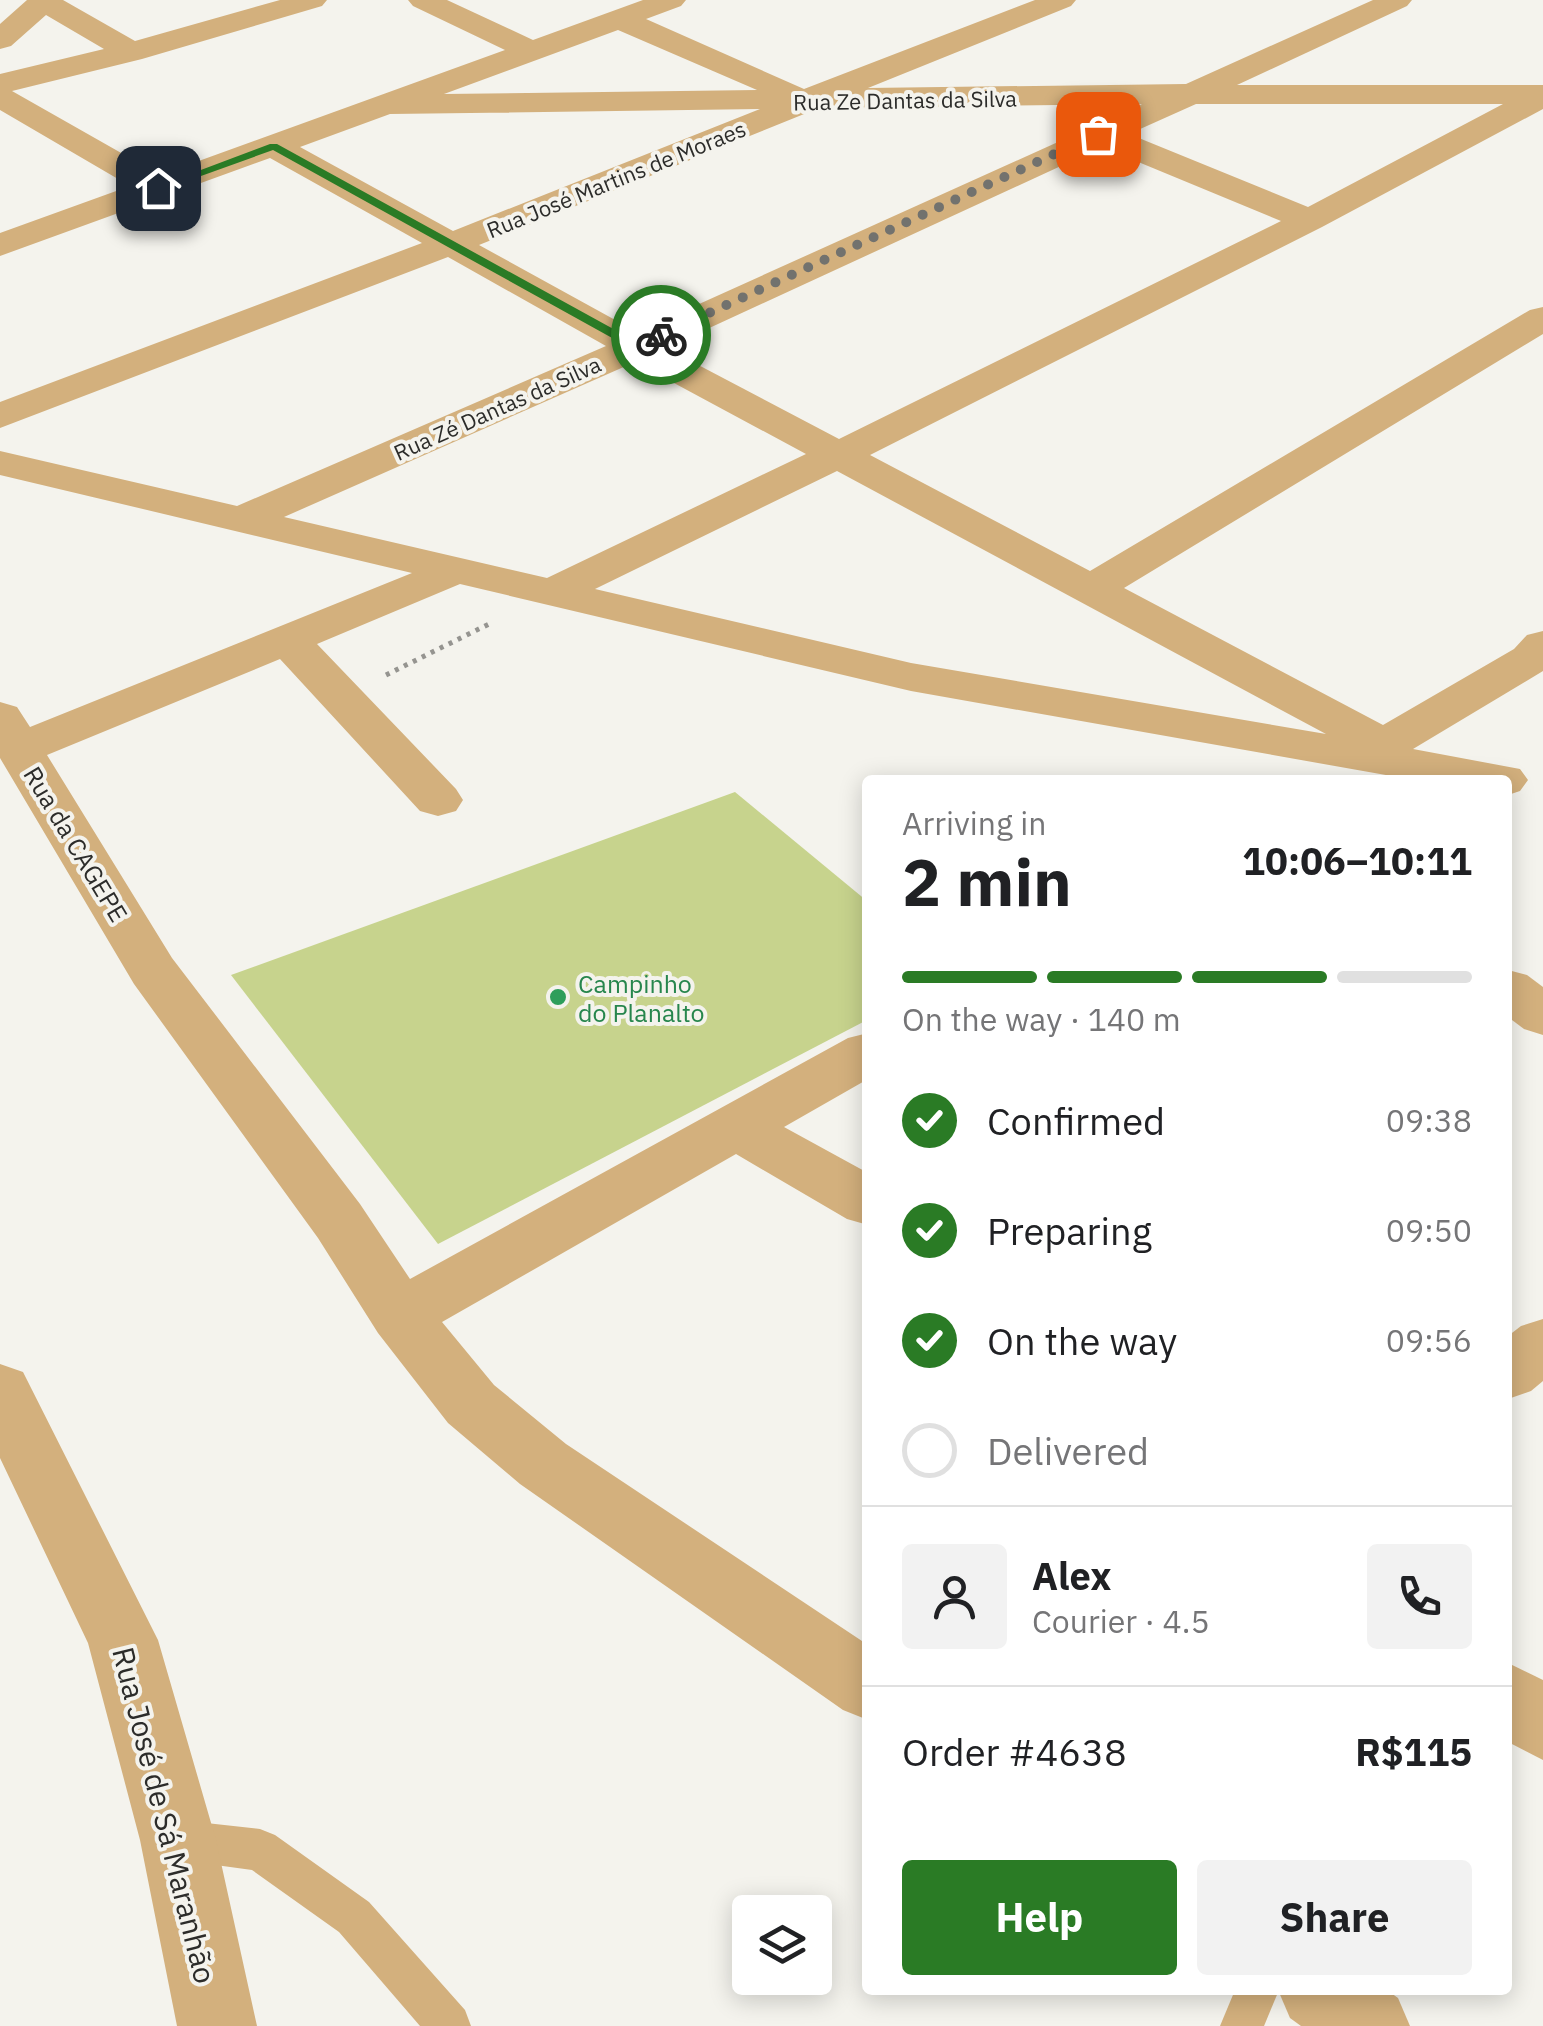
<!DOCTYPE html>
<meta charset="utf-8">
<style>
:root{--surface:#fff;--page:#f2f2f2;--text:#202124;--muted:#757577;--line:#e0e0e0;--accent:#2a7b25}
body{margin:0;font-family:"IBM Plex Sans",sans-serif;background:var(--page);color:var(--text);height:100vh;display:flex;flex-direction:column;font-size:38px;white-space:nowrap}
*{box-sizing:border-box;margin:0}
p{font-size:32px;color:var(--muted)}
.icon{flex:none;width:55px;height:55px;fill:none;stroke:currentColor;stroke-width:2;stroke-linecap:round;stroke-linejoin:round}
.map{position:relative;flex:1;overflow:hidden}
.panel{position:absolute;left:862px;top:775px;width:650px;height:1220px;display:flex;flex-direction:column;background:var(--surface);border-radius:10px;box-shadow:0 5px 25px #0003}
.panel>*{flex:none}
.controls{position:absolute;left:732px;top:1895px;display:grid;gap:20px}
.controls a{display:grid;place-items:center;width:100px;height:100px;border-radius:10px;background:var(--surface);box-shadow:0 5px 25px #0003;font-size:50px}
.pin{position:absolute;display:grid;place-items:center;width:85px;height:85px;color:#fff;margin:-42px;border-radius:20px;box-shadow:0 5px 15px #0006}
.courier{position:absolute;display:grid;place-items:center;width:100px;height:100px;margin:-50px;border:8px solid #2a7b25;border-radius:50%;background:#fff;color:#222;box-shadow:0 2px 12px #0007}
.head em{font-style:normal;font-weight:700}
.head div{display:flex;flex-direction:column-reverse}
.head{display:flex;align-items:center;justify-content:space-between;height:170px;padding:0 40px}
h1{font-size:65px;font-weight:700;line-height:75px}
.bar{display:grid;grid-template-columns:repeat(4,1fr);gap:15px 10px;align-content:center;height:120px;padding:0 40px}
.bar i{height:12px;border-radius:8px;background:var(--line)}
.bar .active{background:var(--accent)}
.bar p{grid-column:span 4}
.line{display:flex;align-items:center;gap:25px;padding:0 40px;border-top:2px solid var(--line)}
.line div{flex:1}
.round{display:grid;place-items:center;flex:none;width:105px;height:105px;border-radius:10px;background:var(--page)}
ol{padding:0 40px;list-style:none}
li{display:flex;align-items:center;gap:30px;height:110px}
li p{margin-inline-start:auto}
li .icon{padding:10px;border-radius:50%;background:var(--accent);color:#fff;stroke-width:4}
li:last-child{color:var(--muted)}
li i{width:55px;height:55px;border:5px solid var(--line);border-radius:50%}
.cta{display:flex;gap:20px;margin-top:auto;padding:20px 40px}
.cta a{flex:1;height:115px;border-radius:10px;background:var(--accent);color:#fff;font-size:40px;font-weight:700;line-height:115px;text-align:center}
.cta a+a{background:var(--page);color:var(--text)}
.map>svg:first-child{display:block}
.green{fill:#c7d38d}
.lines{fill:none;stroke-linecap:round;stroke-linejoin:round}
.path{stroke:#959490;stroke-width:5;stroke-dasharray:4 6;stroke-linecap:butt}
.service{fill:#d3b07d;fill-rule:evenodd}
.minor{fill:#d3b07d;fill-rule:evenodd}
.tertiary{fill:#d3b07d;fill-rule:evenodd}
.route{fill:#2a7b25}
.done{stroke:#72726e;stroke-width:10;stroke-dasharray:0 18}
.leisure-dot{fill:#2e9e5b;stroke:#f4f3ed;stroke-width:4}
.labels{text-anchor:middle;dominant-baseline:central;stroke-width:8;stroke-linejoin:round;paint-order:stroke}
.far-street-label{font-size:22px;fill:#2c2c2a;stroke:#f4f3ed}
.street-label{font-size:25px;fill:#2c2c2a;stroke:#f4f3ed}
.leisure-label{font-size:25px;fill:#27864d;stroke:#f4f3ed;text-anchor:start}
.near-street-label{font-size:30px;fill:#2c2c2a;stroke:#f4f3ed}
</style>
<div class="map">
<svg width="1543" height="2026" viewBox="0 0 1543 2026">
<rect width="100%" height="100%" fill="#f4f3ed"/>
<!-- green -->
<path class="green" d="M 735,792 L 867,901 L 867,1020 L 438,1244 L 231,975 Z"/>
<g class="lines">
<!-- path -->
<path class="path" d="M 386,675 L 491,623"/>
<!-- service -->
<g class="service">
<path d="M 179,1820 L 260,1829 L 275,1835 L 369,1902 L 465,2010 L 471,2026 L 420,2026 L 339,1932 L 252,1870 L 179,1860 L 164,1854 L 158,1840 L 164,1826 Z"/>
<path d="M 1235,1990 L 1279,1990 L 1264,2026 L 1220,2026 Z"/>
</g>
<!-- minor -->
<g class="minor">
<path d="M 27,0 L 63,0 L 135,41 L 280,0 L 327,0 L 322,6 L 142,59 L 12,91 L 160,175 L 505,50 L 413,6 L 408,0 L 447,0 L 533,40 L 643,0 L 686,0 L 681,6 L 646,19 L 804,89 L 1035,0 L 1076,0 L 1071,6 L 868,88 L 1186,84 L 1373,0 L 1412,0 L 1407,6 L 1237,85 L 1543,85 L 1543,109 L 1322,227 L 870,455 L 1090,571 L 1530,310 L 1543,307 L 1543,334 L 1124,588 L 1383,725 L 1514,649 L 1527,635 L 1543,631 L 1543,671 L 1413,749 L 1520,769 L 1528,780 L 1520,791 L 1508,795 L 1508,780 L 1414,780 L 911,691 L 460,584 L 317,644 L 456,789 L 463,800 L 456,811 L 438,816 L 420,811 L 280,659 L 47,755 L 172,958 L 360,1204 L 410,1279 L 848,1038 L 868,1033 L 868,1079 L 784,1127 L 868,1173 L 868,1225 L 847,1219 L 736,1154 L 442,1322 L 494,1385 L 566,1444 L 868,1645 L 868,1720 L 843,1710 L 520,1484 L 448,1423 L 378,1333 L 318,1238 L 134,984 L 0,758 L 0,702 L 17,707 L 30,727 L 412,573 L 0,475 L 0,451 L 237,506 L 606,346 L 448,257 L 0,428 L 0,402 L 422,243 L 270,158 L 0,256 L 0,233 L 130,186 L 0,110 L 0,74 L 104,49 L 46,15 L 11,46 L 0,49 L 0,24 ZM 618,30 L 757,90 L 444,94 ZM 1142,104 L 637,332 L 479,245 L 819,108 ZM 1196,104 L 1503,104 L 1308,207 L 1129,134 ZM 760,109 L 453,231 L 300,147 L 390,114 ZM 1102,147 L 1281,221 L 839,439 L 666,348 ZM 635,362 L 806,454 L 547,578 L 284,517 ZM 837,471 L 1326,734 L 911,663 L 595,589 Z"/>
<path d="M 1508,970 L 1527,975 L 1543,987 L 1543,1035 L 1524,1029 L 1508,1017 Z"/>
<path d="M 1543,1319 L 1543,1381 L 1531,1391 L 1508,1399 L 1508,1336 L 1521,1326 Z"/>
<path d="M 1508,1663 L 1543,1680 L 1543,1760 L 1508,1742 Z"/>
<path d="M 1278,1990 L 1387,1990 L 1398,1998 L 1410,2026 L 1301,2026 L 1290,2018 Z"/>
</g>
<!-- tertiary -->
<path class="tertiary" d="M 0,1364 L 23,1372 L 158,1640 L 216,1840 L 257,2026 L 177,2026 L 140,1840 L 88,1643 L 0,1458 Z"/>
</g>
<!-- route -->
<path class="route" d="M 270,144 L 277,144 L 637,342 L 661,332 L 666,335 L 632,349 L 273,150 L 162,190 L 153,188 Z"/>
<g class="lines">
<!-- done -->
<path class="done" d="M 661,335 L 1098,134"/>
</g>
<!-- markers -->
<circle class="leisure-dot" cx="558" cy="997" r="10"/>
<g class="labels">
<!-- far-street labels -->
<g class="far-street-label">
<text transform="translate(905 100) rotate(-1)">Rua Ze Dantas da Silva</text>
<text transform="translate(616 179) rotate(-22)">Rua José Martins de Moraes</text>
<text transform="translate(497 408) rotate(-24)">Rua Zé Dantas da Silva</text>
</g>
<!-- street labels -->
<g class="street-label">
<text transform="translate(76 844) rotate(59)">Rua da CAGEPE</text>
</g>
<!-- leisure labels -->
<g class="leisure-label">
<text x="578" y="983">Campinho<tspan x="578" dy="29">do Planalto</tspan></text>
</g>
<!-- near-street labels -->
<g class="near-street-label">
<text transform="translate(165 1815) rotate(76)">Rua José de Sá Maranhão</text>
</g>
</g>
</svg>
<div class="controls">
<a><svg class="icon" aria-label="layers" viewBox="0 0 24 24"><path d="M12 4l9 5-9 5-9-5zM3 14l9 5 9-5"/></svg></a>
</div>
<div class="pin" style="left:1098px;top:134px;background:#ea580c"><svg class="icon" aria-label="bag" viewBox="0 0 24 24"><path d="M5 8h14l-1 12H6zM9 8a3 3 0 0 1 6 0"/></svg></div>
<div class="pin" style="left:158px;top:188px;background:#1f2937"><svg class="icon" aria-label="home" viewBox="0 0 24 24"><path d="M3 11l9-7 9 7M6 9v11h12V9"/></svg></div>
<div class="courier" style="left:661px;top:335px"><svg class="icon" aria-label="bike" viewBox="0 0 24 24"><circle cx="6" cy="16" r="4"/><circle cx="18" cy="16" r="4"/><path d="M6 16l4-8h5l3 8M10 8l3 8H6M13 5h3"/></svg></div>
<section class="panel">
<div class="head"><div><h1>2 min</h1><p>Arriving in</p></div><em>10:06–10:11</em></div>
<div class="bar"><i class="active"></i><i class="active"></i><i class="active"></i><i></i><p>On the way · 140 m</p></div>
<ol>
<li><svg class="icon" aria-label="check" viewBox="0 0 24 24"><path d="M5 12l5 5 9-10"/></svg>Confirmed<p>09:38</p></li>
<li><svg class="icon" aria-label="check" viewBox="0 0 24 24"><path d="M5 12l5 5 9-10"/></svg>Preparing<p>09:50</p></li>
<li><svg class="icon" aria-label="check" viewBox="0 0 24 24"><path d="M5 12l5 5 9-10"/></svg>On the way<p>09:56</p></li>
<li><i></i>Delivered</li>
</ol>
<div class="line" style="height:180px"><a class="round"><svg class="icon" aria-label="person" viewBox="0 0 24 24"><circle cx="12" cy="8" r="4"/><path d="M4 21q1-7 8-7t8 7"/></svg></a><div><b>Alex</b><p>Courier · 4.5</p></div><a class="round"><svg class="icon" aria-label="phone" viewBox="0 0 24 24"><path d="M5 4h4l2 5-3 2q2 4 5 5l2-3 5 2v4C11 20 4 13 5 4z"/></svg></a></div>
<div class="line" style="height:130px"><div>Order #4638</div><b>R$115</b></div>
<div class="cta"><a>Help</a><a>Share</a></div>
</section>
</div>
